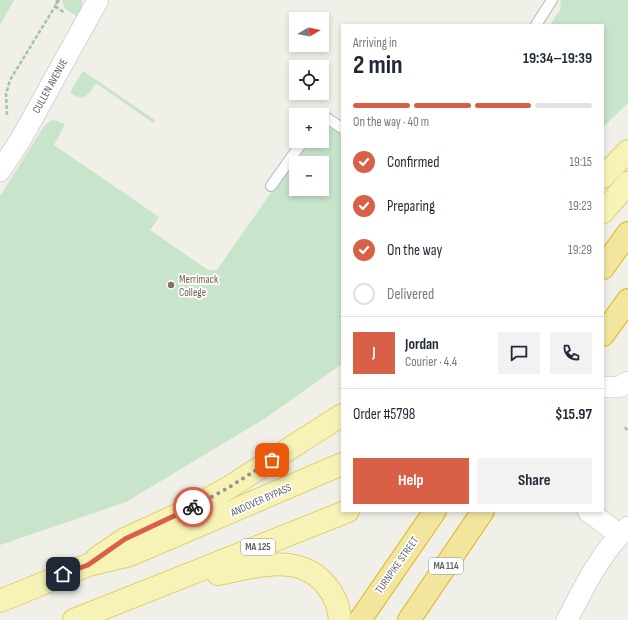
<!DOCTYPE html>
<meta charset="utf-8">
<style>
:root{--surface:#fff;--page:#f2f2f3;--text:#1f2937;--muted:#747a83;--line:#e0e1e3;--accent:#d76046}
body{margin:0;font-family:"Sofia Sans Condensed",sans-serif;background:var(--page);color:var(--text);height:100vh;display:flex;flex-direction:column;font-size:15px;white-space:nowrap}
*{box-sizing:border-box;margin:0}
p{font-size:13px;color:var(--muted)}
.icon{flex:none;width:22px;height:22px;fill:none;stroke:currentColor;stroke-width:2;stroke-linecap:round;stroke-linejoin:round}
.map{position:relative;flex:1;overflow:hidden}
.panel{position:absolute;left:341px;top:24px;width:263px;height:488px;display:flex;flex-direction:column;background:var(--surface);border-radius:0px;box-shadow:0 2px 6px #0003}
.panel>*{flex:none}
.needle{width:26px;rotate:80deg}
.buttons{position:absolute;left:289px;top:12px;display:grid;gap:8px}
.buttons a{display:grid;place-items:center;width:40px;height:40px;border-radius:0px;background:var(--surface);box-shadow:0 2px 6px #0003;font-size:20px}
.pin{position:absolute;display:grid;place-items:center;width:34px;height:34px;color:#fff;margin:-17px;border-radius:8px;box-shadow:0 2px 6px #0006}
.courier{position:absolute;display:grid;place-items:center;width:40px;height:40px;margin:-20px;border:3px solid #d76046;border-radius:50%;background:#fff;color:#222;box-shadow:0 1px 5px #0007}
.summary em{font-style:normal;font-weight:700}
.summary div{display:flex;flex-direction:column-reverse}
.summary{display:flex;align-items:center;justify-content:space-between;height:68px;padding:0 12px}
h1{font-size:26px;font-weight:700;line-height:30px}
.bar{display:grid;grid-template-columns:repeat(4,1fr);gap:6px 4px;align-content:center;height:48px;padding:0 12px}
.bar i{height:5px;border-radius:3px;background:var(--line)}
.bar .active{background:var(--accent)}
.bar p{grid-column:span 4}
.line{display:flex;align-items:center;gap:10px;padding:0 12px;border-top:1px solid var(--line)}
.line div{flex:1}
.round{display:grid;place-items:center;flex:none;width:42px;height:42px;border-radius:0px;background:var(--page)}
ol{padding:0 12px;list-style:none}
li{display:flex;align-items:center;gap:12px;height:44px}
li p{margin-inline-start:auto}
li .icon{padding:4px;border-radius:50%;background:var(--accent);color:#fff;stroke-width:4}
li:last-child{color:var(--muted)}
li i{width:22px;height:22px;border:2px solid var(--line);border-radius:50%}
.button{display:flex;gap:8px;margin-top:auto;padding:8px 12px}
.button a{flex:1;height:46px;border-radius:0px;background:var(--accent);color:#fff;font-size:16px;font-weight:700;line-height:46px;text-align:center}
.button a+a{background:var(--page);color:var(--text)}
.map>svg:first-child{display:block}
.green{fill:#c8e4cb;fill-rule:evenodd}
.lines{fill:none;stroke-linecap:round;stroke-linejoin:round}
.lane-casing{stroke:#b5b7bb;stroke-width:12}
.street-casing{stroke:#b5b7bb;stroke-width:22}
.primary-casing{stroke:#e3ce6e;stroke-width:24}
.highway-casing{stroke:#deb519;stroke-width:24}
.path{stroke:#a1c4af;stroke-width:2.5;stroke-dasharray:4 2;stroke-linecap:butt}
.lane{stroke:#fff;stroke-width:10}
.street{stroke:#fff;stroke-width:21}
.primary{stroke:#f7f3b6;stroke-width:22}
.highway{stroke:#f2e59d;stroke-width:22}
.done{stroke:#929394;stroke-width:4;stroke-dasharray:0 7.2}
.route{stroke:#d76046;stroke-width:5}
.education-dot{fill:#8d6e63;stroke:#fff;stroke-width:1.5}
.labels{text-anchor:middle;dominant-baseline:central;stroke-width:3.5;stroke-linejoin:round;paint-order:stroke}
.shield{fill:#fff;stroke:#8f9194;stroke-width:1}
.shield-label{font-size:10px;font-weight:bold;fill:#5f6266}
.street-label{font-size:11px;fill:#5f6266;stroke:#fff}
.education-label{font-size:11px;fill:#785e54;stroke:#fff;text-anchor:start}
</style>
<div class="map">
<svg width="628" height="620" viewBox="0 0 628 620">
<rect width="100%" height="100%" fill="#f0efe8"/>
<!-- green -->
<g class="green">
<path d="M 0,0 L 14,0 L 0,25 Z"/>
<path d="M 62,0 L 82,0 L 82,9 L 78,17 L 65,9 Z"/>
<path d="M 561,0 L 628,0 L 628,103 L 603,127 L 603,25 L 550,25 L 560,10 Z"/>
<path d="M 83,71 L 155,120 L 153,123 L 96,83 C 87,95 85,104 70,92 Z"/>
<path d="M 54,120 L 65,124 L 54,145 L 159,217 L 150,230 L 208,270 L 217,270 L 307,141 L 322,141 L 322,124 L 325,123 L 342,134 L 342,364 L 264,419 L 126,502 L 0,545 L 0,196 L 44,126 L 50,121 ZM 296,163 L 322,163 L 322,189 L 296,189 Z"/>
</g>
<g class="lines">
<defs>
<g id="lane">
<path d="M 536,25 L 552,0"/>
<path d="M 322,115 L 342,128"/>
<path d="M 271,186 L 303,141"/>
</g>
<g id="street">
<path d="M 0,171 L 21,139 L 98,0"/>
<path d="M 603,387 L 619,387 L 628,382"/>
<path d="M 588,511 L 620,535"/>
<path d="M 567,620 C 584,587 601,552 628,527"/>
</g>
<g id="primary">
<path d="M 603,177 L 628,151"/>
<path d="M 603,212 L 628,183"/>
<path d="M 97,558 L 125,539 L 186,511 L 228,488 L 342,415"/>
<path d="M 218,574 C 253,567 298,552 325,584 C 334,594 339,606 340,620"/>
<path d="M 0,601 L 88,565 L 130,555 L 342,464"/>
<path d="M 74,620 L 348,511"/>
</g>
<g id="highway">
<path d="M 603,268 L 628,233"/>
<path d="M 603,335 L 628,300"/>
<path d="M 360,620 L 435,511"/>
<path d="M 409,620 L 483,511"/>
</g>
</defs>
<!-- lane casing -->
<use href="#lane" class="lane-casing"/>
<!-- street casing -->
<use href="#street" class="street-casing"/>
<!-- primary casing -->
<use href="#primary" class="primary-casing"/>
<!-- highway casing -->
<use href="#highway" class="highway-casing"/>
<!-- path -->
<g class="path">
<path d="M 57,0 L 56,7 L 65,13"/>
<path d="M 7,115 L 6,94 L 10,80 L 59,0"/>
<path d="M 625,427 L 628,432"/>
</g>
<!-- lane -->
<use href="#lane" class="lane"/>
<!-- street -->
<use href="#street" class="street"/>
<!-- primary -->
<use href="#primary" class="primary"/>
<!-- highway -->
<use href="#highway" class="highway"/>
</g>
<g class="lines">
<!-- done -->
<path class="done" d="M 193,507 L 228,488 L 272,460"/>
<!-- route -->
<path class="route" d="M 63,574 L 88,565 L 125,539 L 193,507"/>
</g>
<!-- markers -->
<circle class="education-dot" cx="171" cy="285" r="4"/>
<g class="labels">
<!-- shield labels -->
<g class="shield">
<rect x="241" y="539" width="34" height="16" rx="3"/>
<rect x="429" y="558" width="34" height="16" rx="3"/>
</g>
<g class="shield-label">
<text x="258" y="547">MA 125</text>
<text x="446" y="566">MA 114</text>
</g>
<!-- street labels -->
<g class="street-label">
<text transform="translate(50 86) rotate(-61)">CULLEN AVENUE</text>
<text transform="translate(261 500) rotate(-24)">ANDOVER BYPASS</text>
<text transform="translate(397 565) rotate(-55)">TURNPIKE STREET</text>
</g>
<!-- education labels -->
<g class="education-label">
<text x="179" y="279">Merrimack<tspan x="179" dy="13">College</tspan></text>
</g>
</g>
</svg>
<div class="buttons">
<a><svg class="needle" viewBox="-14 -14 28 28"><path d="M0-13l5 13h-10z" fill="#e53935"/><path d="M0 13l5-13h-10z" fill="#747a83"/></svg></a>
<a><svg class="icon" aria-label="locate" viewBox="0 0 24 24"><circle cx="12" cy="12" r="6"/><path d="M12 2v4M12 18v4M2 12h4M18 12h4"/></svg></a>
<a>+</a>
<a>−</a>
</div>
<div class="pin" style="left:272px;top:460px;background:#ea580c"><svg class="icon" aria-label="bag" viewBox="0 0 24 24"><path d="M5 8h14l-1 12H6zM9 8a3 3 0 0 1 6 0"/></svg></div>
<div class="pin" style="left:63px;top:574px;background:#1f2937"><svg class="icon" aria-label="home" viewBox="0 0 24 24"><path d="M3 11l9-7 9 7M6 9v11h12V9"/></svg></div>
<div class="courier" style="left:193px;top:507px"><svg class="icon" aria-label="bike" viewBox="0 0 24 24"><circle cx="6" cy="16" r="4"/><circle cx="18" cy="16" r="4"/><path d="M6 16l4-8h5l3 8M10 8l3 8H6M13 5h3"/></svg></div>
<section class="panel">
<div class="summary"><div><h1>2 min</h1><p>Arriving in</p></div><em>19:34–19:39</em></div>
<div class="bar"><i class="active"></i><i class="active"></i><i class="active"></i><i></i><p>On the way · 40 m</p></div>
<ol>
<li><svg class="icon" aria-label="check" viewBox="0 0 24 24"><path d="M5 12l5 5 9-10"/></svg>Confirmed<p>19:15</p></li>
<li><svg class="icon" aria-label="check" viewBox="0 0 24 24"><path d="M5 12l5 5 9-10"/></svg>Preparing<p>19:23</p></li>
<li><svg class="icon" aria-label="check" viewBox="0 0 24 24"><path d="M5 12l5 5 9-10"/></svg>On the way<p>19:29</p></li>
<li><i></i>Delivered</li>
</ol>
<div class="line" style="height:72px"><b class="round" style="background:var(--accent);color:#fff">J</b><div><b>Jordan</b><p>Courier · 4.4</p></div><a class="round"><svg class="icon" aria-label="chat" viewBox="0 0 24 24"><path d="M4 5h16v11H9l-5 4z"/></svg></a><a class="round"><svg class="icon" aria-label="phone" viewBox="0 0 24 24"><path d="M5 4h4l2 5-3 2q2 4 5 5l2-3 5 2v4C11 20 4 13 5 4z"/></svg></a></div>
<div class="line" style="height:52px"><div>Order #5798</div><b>$15.97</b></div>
<div class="button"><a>Help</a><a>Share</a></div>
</section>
</div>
